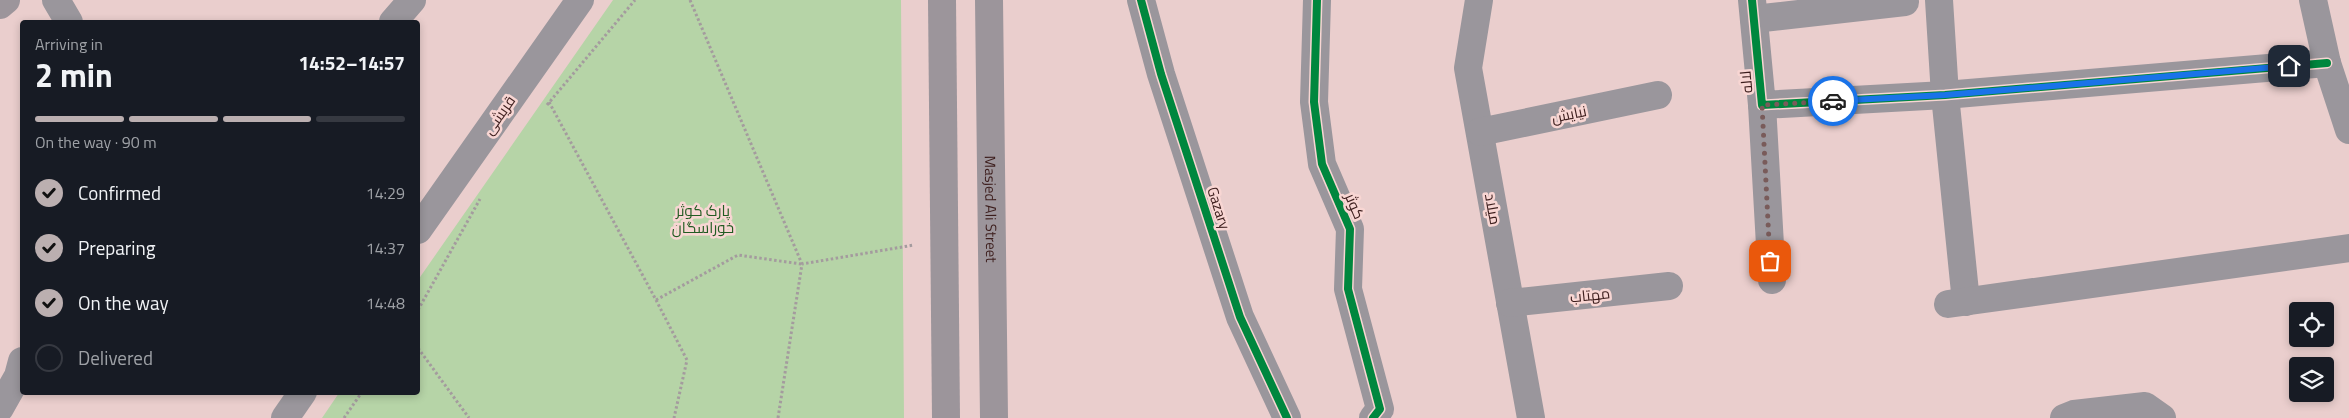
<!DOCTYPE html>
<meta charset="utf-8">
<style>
:root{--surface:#171b24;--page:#242831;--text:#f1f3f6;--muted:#9ea1a6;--line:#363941;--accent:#bbafb0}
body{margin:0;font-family:"Titillium Web",Cairo,sans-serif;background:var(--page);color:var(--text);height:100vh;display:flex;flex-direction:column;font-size:19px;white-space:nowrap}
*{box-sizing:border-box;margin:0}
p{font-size:16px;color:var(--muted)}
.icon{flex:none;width:28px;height:28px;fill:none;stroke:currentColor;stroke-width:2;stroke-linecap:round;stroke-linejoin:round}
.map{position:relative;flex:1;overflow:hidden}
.drawer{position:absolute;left:20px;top:20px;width:400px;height:375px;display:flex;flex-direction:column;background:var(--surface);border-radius:5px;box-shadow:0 2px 8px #0003}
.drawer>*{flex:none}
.controls{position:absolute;left:2289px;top:302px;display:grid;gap:10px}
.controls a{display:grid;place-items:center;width:45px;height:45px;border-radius:5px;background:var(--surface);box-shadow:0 2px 8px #0003;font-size:25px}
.pin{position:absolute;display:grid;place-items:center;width:42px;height:42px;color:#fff;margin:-21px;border-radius:10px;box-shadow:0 2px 8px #0006}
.courier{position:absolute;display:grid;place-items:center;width:50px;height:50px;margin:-25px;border:4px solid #1a73e8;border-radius:50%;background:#fff;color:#222;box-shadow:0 1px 6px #0007}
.headline em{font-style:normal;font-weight:700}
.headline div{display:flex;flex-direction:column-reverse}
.headline{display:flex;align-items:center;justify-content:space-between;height:85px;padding:0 15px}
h1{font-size:32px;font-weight:700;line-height:38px}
.bar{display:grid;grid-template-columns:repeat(4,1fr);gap:8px 5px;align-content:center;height:60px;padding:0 15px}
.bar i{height:6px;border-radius:4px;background:var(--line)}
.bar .active{background:var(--accent)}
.bar p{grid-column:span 4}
ol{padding:0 15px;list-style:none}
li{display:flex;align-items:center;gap:15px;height:55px}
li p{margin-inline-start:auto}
li .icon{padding:5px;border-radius:50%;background:var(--accent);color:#111;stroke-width:4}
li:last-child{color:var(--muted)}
li i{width:28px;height:28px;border:2px solid var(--line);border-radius:50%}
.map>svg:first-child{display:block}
.green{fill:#b6d4a7}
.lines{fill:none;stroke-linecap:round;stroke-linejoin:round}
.path{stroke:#a49b9e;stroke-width:3;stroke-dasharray:2.5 2.5;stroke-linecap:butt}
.minor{stroke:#9a969c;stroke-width:28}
.tertiary{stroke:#9a969c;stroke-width:28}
.secondary{stroke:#9c959b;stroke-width:28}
.cycleway-casing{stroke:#f8d6d3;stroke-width:11}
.cycleway{stroke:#00873e;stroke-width:8}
.done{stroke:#795b5a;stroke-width:5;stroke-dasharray:0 9}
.route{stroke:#1a73e8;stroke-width:6}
.labels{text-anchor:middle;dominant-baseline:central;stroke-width:5;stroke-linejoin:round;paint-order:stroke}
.street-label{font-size:15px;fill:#3c1d1c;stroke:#f8d6d3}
.park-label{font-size:15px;fill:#225c22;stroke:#f8d6d3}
</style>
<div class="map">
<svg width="2349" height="418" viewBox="0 0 2349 418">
<rect width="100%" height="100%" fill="#eacecd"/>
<!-- green -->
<path class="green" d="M 613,0 L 901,0 L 904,418 L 322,418 L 339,393 L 418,392 L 418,280 Z"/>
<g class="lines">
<!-- path -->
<g class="path">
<path d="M 690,0 L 802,264"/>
<path d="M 549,102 L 656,300 L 687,360 L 674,418"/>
<path d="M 547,105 L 635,0"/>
<path d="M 656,300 L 738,255 L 801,264"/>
<path d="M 418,310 L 480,199"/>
<path d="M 418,348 L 469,418"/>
<path d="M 344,418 L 362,392"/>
<path d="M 778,418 L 802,264 L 914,245"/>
</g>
<!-- minor -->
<g class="minor">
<path d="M 56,0 L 69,22"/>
<path d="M 1141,0 L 1161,74 L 1240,317 L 1287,418"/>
<path d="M 1317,0 L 1314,102 L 1322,164 L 1350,229 L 1348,289 L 1380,409 L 1373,418"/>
<path d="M 1479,0 L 1468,68 L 1531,418"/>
<path d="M 1752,0 L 1762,105 L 1945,95 L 2327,63"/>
<path d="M 1939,0 L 1945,95 L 1966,302"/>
<path d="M 2313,0 L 2327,63 L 2349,130"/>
<path d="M 1754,19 L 1905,2"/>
<path d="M 393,22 L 412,0"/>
<path d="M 1762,105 L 1772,280"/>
<path d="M 1480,132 L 1658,95"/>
<path d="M 1510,303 L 1669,286"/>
<path d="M 1948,304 L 2349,248"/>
<path d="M 0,408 L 18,376 L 22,361"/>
<path d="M 2064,418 L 2074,414 L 2145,406 L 2162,418"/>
</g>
<!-- tertiary -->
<g class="tertiary">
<path d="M 418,230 L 580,0"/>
<path d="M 285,418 L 303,392"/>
</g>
<!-- secondary -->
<g class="secondary">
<path d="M 942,0 L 946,418"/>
<path id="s1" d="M 989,0 L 994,418"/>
<path d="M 0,5 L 6,0"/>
</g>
<defs>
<g id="cycleway">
<path d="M 1141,0 L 1161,74 L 1240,317 L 1287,418"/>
<path d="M 1317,0 L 1314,102 L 1322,164 L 1350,229 L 1348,289 L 1380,409 L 1373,418"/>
<path d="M 1752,0 L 1762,105 L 1945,95 L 2327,63"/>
</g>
</defs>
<!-- cycleway casing -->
<use href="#cycleway" class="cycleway-casing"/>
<!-- cycleway -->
<use href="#cycleway" class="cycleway"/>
</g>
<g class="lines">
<!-- done -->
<path class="done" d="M 1770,261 L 1762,105 L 1833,101"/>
<!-- route -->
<path class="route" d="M 1833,101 L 1945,95 L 2289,66"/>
</g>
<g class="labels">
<!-- street labels -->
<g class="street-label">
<text transform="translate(1746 82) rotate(-95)">لاله</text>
<text transform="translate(1569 114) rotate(-12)">نیایش</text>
<text transform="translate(499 115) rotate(-55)">قریشی</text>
<text transform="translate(1355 206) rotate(67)">کوثر</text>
<text transform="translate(1219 208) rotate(72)">Gazary</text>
<text stroke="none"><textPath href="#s1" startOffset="209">Masjed Ali Street</textPath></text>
<text transform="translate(1493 209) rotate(80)">میلاد</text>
<text transform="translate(1590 295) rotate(-6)">مهتاب</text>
</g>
<!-- park labels -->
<g class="park-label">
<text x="703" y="210">پارک کوثر<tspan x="703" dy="17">خوراسگان</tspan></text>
</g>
</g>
</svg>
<div class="controls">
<a><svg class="icon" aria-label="locate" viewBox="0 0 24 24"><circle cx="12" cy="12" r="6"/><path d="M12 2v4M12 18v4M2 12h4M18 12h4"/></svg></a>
<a><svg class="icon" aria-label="layers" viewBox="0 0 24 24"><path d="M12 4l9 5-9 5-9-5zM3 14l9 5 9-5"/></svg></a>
</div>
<div class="pin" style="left:1770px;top:261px;background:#ea580c"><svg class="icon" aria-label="bag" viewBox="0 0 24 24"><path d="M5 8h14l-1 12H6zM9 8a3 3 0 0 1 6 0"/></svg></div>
<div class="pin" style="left:2289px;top:66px;background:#1f2937"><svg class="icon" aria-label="home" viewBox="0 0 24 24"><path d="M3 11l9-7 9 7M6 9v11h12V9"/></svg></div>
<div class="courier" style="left:1833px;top:101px"><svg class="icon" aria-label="car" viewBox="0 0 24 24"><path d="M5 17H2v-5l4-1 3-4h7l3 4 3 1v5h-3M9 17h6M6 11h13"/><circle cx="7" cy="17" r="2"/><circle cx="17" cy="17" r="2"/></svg></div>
<section class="drawer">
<div class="headline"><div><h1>2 min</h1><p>Arriving in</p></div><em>14:52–14:57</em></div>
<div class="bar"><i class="active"></i><i class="active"></i><i class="active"></i><i></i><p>On the way · 90 m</p></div>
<ol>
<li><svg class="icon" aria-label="check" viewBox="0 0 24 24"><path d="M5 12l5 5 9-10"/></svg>Confirmed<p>14:29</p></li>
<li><svg class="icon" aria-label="check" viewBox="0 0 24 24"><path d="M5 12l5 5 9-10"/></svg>Preparing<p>14:37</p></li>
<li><svg class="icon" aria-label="check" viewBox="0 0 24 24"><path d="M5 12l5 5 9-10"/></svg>On the way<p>14:48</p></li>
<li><i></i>Delivered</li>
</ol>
</section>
</div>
